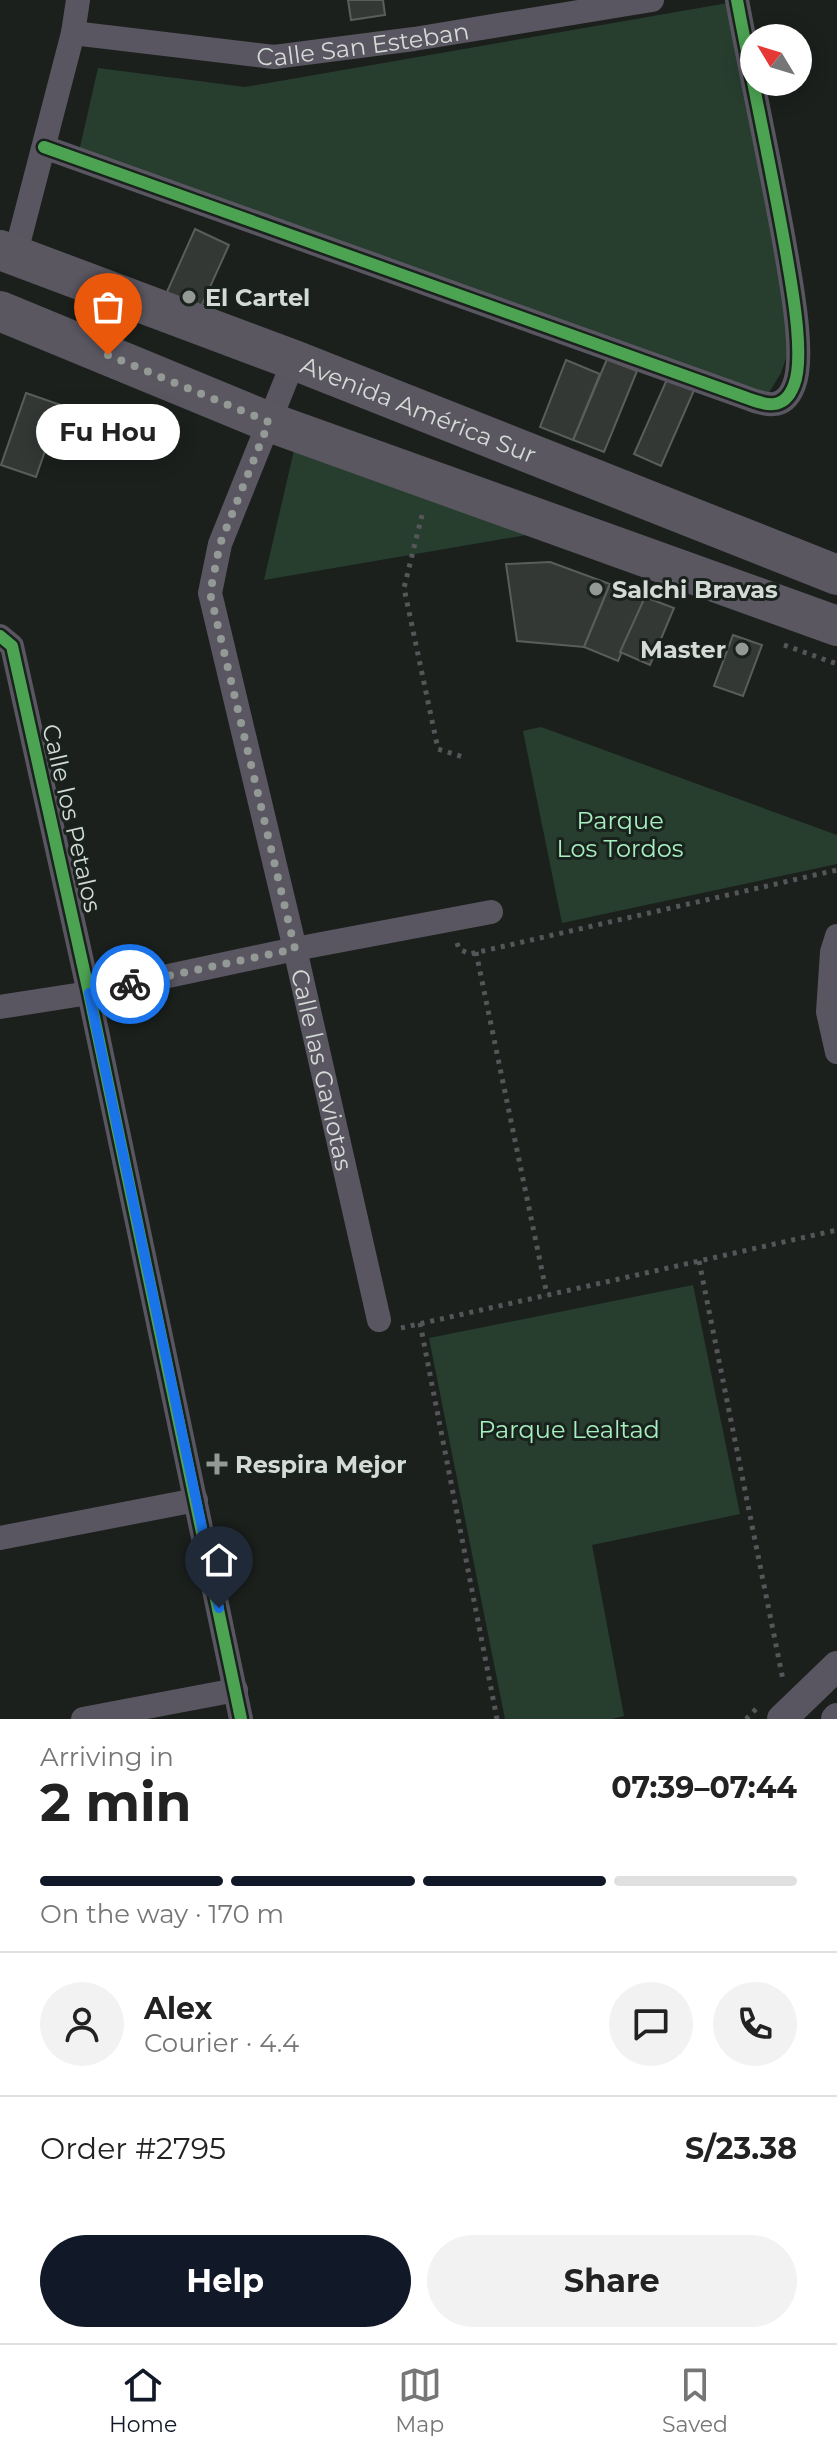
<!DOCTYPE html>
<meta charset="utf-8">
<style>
:root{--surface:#fff;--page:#f2f2f2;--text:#222;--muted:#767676;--line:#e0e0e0;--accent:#111827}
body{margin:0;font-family:Montserrat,sans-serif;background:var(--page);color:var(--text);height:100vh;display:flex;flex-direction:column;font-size:30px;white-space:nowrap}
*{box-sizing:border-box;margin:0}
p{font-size:26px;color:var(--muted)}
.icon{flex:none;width:44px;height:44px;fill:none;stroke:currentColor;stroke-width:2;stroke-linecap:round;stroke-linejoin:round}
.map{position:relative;height:1719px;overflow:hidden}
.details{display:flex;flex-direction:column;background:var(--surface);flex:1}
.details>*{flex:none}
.needle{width:52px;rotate:308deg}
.fabs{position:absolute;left:740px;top:24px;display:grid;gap:16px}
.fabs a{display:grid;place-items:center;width:72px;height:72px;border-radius:50%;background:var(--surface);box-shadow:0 4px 20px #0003;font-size:40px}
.pin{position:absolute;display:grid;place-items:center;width:68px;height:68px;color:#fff;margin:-82px -34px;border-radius:50% 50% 50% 0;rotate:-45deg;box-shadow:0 0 8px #0007}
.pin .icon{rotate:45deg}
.courier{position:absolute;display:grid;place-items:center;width:80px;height:80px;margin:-40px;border:6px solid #1a73e8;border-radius:50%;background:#fff;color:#222;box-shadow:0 2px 10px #0007}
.bubble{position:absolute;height:56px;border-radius:28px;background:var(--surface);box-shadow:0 4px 20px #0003;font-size:26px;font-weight:700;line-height:56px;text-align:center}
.overview em{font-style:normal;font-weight:700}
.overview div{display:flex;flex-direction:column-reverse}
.overview{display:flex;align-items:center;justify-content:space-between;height:136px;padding:0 40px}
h1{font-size:52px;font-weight:700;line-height:60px}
.bar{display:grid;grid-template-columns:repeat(4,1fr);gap:12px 8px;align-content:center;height:96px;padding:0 40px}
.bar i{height:10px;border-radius:6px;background:var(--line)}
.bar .on{background:var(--accent)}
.bar p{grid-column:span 4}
.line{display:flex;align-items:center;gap:20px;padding:0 40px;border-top:2px solid var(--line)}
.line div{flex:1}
.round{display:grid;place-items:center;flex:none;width:84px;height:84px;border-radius:42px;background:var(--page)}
.primary-button{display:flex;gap:16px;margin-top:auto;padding:16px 40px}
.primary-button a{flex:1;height:92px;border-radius:48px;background:var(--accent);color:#fff;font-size:32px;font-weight:700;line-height:92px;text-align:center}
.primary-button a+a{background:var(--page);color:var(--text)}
.tab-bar{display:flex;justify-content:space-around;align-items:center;height:112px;border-top:2px solid var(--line);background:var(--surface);font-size:22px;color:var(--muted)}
.tab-bar a{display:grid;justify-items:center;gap:4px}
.tab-bar .on{color:var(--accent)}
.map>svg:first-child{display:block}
.green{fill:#273e2f}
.building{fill:#343835;stroke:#5a5e5b;stroke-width:2}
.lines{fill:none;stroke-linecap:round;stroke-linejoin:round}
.path{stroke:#56565a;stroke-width:5;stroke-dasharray:4 6;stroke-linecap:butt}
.minor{stroke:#5a5661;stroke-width:24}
.tertiary{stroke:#5a5661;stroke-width:30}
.primary{stroke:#5a5761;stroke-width:40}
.cycleway-casing{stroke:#19221c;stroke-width:17}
.cycleway{stroke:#4ca352;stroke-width:12}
.done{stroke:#939995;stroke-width:8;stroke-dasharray:0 14.4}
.route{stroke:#1a73e8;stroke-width:10}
.poi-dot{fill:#939995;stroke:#19221c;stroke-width:3}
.labels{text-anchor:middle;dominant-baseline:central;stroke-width:6;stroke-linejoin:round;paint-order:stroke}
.street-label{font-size:24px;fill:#d4dad5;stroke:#19221c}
.poi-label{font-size:24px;font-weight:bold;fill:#d4dad5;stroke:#19221c;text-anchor:start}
.park-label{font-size:24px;fill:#a6efbf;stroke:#19221c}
</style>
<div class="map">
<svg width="837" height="1719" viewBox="0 0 837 1719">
<rect width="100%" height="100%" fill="#1b201d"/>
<!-- green -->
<g class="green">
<path d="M 728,3 L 791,343 L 781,373 L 765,399 L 78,156 L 98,68 L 245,87 Z"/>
<path d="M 295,446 L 538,533 L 264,580 Z"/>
<path d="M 541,727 L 837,835 L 837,864 L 562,923 L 523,731 Z"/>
<path d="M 693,1285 L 740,1514 L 592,1545 L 624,1716 L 612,1719 L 505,1719 L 429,1338 Z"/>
</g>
<!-- building -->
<g class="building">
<path d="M 348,0 L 383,0 L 385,15 L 351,20 Z"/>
<path d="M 195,229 L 229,245 L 200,309 L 166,294 Z"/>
<path d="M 607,359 L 637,371 L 604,452 L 573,440 Z"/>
<path d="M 566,360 L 600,374 L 573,440 L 540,427 Z"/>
<path d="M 668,377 L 695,388 L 661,466 L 634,454 Z"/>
<path d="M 26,393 L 61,405 L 36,477 L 1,465 Z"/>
<path d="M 550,562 L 610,584 L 584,647 L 517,641 L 506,564 Z"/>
<path d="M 610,584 L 645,597 L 618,661 L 584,647 Z"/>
<path d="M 645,597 L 674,608 L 650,665 L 620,652 Z"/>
<path d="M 733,635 L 762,645 L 743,696 L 714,686 Z"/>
</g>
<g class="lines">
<!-- path -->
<g class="path">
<path d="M 422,515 L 404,588 L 438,749 L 466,758"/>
<path d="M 784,645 L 837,664"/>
<path d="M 457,943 L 459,949 L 470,954 L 837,870"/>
<path d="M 476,952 L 547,1295"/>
<path d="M 699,1261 L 783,1680"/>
<path d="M 420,1323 L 497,1719"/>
<path d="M 401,1328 L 837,1230"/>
<path d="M 746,1719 L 757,1708"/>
</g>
<!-- minor -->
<g class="minor">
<path id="s1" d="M 73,33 L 274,57 L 414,39 L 652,0"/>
<path d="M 44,147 L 744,397 C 765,405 784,412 794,385 C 805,357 792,288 787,258 C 772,171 753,86 737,0"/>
<path d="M 15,256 L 73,33 L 78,0"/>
<path id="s2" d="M 294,360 L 220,544 L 210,593 L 295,949 L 379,1320"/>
<path d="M 0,636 L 12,646 L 89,993 L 241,1719"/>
<path d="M 837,936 L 832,952 L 828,1012 L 837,1052"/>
<path d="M 0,1007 L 89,993 L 295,949 L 491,912"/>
<path d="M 0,1538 L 196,1500"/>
<path d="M 83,1719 L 236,1690"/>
</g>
<!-- tertiary -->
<g class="tertiary">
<path d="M 782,1719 L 837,1666"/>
<path d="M 836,1719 L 837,1718"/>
</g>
<!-- primary -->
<g class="primary">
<path id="s3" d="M 0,250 L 294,360 L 837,575"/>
<path d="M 0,311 L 269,422 L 837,626"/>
</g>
<defs>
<g id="cycleway">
<path d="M 44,147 L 744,397 C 765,405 784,412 794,385 C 805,357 792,288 787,258 C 772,171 753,86 737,0"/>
<path d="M 0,636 L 12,646 L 89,993 L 241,1719"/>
</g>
</defs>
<!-- cycleway casing -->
<use href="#cycleway" class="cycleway-casing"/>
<!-- cycleway -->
<use href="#cycleway" class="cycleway"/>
</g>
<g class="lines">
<!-- done -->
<path class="done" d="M 108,355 L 269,422 L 220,544 L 210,593 L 295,949 L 130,984"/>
<!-- route -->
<path class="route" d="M 130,984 L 89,993 L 219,1608"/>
</g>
<!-- markers -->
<g class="poi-dot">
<circle cx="189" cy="297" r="8"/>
<circle cx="596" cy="589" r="8"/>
<circle cx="742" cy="649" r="8"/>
<path d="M213 1452h8v8h8v8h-8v8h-8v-8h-8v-8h8z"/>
</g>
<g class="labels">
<!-- street labels -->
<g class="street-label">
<text stroke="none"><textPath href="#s1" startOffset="292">Calle San Esteban</textPath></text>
<text stroke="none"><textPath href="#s3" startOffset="448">Avenida América Sur</textPath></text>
<text transform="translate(72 818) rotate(77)">Calle los Petalos</text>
<text stroke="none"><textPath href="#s2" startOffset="738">Calle las Gaviotas</textPath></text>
</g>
<!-- poi labels -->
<g class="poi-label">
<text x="205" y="297">El Cartel</text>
<text x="612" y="589">Salchi Bravas</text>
<text x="726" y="649" text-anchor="end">Master</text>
<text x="235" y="1464">Respira Mejor</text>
</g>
<!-- park labels -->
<g class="park-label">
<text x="620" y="820">Parque<tspan x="620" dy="28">Los Tordos</tspan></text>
<text x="569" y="1429">Parque Lealtad</text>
</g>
</g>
</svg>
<div class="fabs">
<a><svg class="needle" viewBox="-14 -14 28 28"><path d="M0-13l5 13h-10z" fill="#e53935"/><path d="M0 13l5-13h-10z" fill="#767676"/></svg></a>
</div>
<div class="pin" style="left:108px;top:355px;background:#ea580c"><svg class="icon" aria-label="bag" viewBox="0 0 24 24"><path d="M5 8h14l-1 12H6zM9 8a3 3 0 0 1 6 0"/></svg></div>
<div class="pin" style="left:219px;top:1608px;background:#1f2937"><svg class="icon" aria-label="home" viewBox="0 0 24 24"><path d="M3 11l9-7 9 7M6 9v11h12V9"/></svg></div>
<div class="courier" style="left:130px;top:984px"><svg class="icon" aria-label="bike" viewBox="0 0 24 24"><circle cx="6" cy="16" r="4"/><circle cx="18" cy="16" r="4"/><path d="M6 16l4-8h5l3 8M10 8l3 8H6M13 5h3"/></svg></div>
<div class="bubble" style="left:36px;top:404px;width:144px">Fu Hou</div>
</div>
<section class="details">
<div class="overview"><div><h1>2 min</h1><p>Arriving in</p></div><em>07:39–07:44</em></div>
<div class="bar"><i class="on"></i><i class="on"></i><i class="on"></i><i></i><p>On the way · 170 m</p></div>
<div class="line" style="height:144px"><a class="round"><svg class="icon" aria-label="person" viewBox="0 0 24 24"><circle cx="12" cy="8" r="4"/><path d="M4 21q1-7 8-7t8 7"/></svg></a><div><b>Alex</b><p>Courier · 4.4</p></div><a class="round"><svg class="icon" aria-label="chat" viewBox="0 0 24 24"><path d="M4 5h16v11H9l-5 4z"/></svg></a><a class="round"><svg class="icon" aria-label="phone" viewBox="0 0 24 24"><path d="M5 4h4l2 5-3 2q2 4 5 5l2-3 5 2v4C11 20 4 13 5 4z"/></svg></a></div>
<div class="line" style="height:104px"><div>Order #2795</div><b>S/23.38</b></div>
<div class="primary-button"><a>Help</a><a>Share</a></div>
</section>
<nav class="tab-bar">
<a class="on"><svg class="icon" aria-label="home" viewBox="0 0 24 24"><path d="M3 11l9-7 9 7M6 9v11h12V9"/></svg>Home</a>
<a><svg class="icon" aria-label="map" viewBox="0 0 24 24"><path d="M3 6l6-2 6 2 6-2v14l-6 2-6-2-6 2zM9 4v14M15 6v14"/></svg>Map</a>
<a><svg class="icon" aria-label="saved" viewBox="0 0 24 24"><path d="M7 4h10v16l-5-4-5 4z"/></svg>Saved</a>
</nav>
